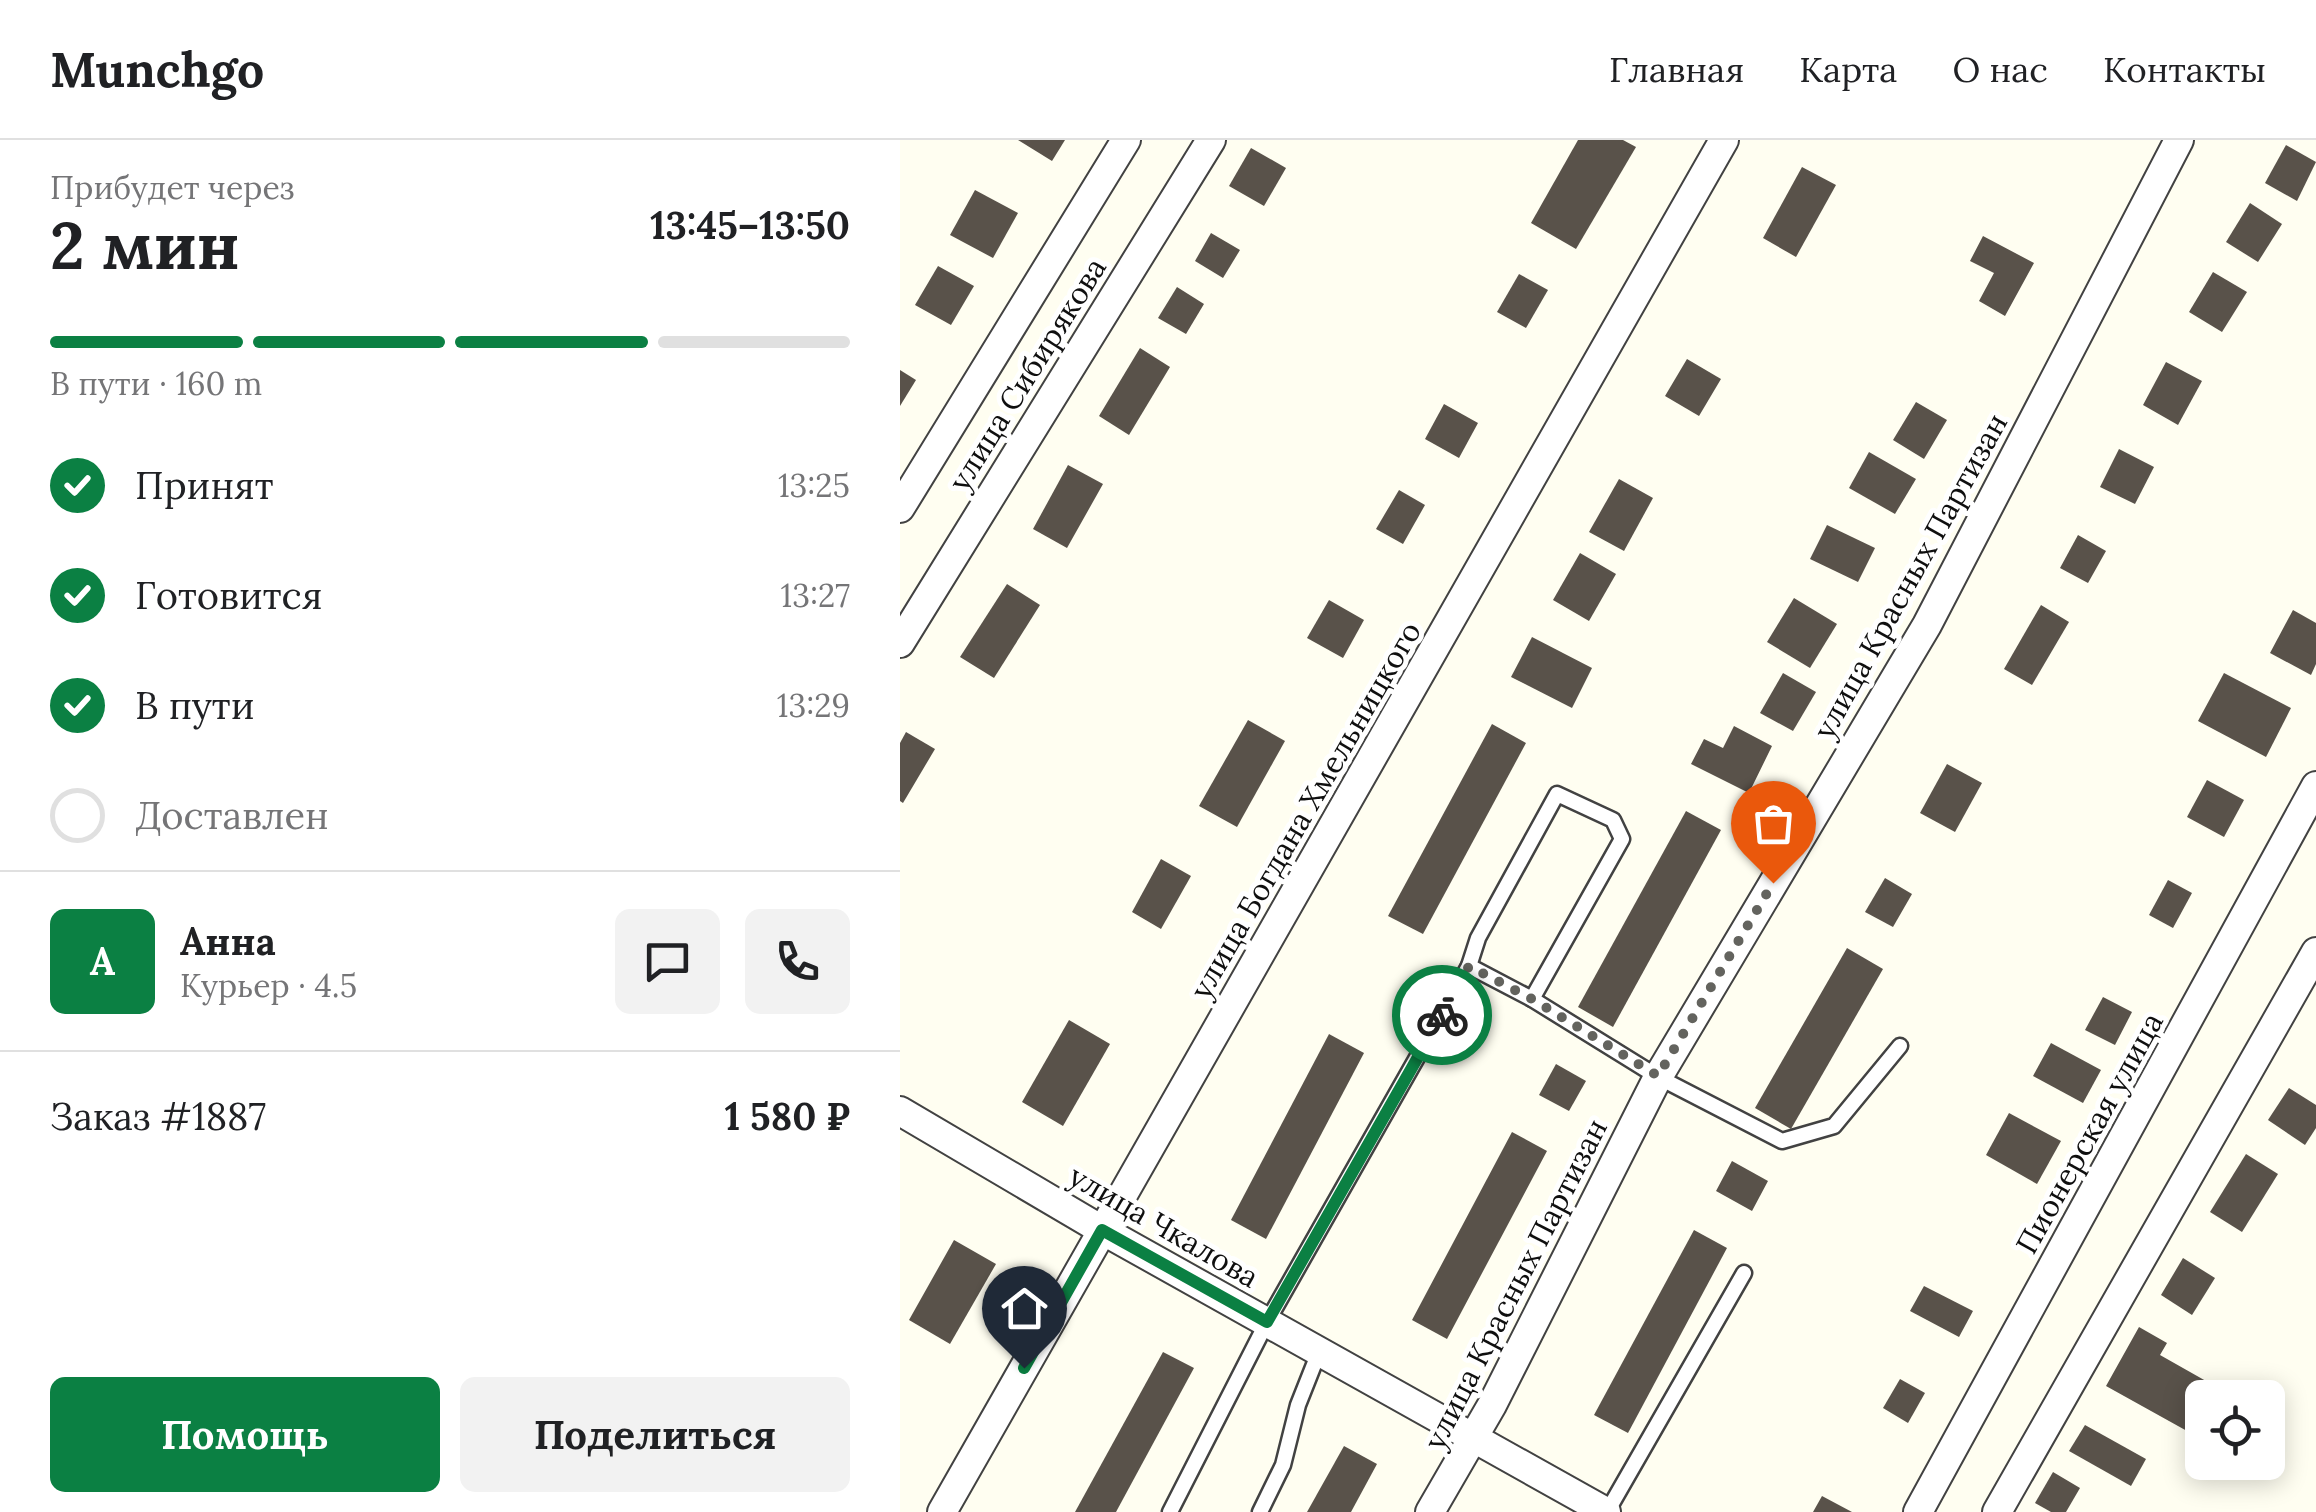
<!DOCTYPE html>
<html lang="ru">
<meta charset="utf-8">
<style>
:root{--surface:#fff;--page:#f2f2f2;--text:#202124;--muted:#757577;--line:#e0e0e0;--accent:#0b8043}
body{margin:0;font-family:Lora,serif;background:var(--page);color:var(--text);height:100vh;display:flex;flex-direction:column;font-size:38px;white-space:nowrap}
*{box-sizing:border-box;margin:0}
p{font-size:32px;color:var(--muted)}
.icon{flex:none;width:55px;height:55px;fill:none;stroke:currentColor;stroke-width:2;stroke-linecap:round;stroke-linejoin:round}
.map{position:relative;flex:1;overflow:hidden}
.sheet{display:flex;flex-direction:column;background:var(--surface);width:900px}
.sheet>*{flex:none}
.fabs{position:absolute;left:1285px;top:1240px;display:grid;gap:20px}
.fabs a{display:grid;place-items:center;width:100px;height:100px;border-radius:15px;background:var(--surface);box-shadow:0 5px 25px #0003;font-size:50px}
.pin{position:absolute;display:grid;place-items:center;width:85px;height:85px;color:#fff;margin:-102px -42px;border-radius:50% 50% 50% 0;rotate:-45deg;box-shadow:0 0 10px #0007}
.pin .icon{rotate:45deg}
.courier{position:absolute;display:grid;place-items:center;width:100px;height:100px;margin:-50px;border:8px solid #0b8043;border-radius:50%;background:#fff;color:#222;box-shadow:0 2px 12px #0007}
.headline em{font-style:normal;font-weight:700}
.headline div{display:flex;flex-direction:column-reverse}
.headline{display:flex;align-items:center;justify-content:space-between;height:170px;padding:0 50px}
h1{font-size:65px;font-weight:700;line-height:75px}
.bar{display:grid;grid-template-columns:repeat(4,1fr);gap:15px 10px;align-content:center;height:120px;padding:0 50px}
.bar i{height:12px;border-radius:8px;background:var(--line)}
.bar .on{background:var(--accent)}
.bar p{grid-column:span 4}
.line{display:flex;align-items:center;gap:25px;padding:0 50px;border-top:2px solid var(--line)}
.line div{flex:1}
.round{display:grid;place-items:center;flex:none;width:105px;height:105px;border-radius:15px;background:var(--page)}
ol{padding:0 50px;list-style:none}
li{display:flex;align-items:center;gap:30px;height:110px}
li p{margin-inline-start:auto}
li .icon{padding:10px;border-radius:50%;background:var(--accent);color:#fff;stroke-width:4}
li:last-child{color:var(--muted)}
li i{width:55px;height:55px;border:5px solid var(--line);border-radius:50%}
.cta{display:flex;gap:20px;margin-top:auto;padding:20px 50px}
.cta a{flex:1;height:115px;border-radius:15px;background:var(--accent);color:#fff;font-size:40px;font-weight:700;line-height:115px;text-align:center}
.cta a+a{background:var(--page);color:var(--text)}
header{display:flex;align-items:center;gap:60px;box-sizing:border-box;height:140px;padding:0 50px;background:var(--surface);border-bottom:2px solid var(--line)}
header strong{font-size:48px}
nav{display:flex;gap:55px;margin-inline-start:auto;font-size:35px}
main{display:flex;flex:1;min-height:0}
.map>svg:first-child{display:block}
.building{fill:#59524a}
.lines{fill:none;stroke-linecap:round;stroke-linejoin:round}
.lane-casing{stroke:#424242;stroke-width:19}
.street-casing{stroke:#424242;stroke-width:32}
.lane{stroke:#fff;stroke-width:14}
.street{stroke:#fff;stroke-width:28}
.done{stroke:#63635e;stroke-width:10;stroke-dasharray:0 18}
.route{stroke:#0b8043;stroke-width:12}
.labels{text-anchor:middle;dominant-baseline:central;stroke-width:10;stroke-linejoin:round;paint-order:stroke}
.street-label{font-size:30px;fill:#0f0f0f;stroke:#fff}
</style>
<header>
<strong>Munchgo</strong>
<nav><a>Главная</a><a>Карта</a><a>О нас</a><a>Контакты</a></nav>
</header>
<main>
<section class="sheet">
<div class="headline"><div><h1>2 мин</h1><p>Прибудет через</p></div><em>13:45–13:50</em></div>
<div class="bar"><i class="on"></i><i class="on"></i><i class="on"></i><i></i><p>В пути · 160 m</p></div>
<ol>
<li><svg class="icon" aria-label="check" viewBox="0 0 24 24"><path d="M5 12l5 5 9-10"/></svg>Принят<p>13:25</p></li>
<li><svg class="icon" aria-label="check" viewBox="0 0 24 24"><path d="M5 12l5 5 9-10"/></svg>Готовится<p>13:27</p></li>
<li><svg class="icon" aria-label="check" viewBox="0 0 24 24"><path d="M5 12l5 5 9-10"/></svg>В пути<p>13:29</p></li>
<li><i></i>Доставлен</li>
</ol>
<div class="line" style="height:180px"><b class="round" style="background:var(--accent);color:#fff">А</b><div><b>Анна</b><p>Курьер · 4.5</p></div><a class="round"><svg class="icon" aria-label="chat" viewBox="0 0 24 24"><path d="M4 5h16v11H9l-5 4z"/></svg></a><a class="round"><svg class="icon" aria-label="phone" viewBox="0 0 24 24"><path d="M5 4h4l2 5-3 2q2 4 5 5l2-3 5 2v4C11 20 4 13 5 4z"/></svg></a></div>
<div class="line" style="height:130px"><div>Заказ #1887</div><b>1 580 ₽</b></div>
<div class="cta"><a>Помощь</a><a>Поделиться</a></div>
</section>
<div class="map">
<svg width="1416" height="1372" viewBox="0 0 1416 1372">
<rect width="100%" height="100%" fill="#fffef1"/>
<!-- building -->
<g class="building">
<path d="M 118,0 L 165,0 L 152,21 Z"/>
<path d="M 678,0 L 723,0 L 736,7 L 676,109 L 631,83 Z"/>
<path d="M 1386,5 L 1416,22 L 1397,61 L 1365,43 Z"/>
<path d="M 351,8 L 386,28 L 364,66 L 329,46 Z"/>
<path d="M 902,27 L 936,45 L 896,117 L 863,98 Z"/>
<path d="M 75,50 L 118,73 L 93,118 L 50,95 Z"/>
<path d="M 1350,63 L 1382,84 L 1358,122 L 1326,102 Z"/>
<path d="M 311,93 L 340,110 L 323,138 L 295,121 Z"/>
<path d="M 1083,96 L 1134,123 L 1105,176 L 1079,161 L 1094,133 L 1070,121 Z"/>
<path d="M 38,126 L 74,146 L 51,185 L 15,165 Z"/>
<path d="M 1313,132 L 1347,152 L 1322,192 L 1289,172 Z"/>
<path d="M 619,134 L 648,150 L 626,188 L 597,172 Z"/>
<path d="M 277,147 L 304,164 L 286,194 L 258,178 Z"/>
<path d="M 240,208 L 270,227 L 229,295 L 199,276 Z"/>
<path d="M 787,219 L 821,239 L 799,276 L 765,256 Z"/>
<path d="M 1266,222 L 1302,241 L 1278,285 L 1243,265 Z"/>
<path d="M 0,230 L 16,240 L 0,266 Z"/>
<path d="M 1016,262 L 1047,280 L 1024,319 L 993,300 Z"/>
<path d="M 544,264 L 578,283 L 559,318 L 525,299 Z"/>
<path d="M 1219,309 L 1254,327 L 1235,364 L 1200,347 Z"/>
<path d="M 969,312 L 1016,339 L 995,374 L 949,348 Z"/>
<path d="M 168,325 L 203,344 L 167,408 L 133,389 Z"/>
<path d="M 719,339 L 753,358 L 724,411 L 689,392 Z"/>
<path d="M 499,350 L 525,365 L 503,404 L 476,389 Z"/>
<path d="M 927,385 L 975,408 L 958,442 L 910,419 Z"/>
<path d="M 1178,395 L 1206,411 L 1188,443 L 1160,428 Z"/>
<path d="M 680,413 L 716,434 L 689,481 L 653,460 Z"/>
<path d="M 107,444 L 140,465 L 94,538 L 60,517 Z"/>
<path d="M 894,458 L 937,484 L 910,528 L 867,502 Z"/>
<path d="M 429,460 L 464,480 L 443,518 L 407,498 Z"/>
<path d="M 1141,465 L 1169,482 L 1132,545 L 1104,529 Z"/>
<path d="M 1393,470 L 1416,483 L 1416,524 L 1411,535 L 1370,513 Z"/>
<path d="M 632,497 L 692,528 L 672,568 L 611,537 Z"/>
<path d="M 883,533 L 916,552 L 893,591 L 860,573 Z"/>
<path d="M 1324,533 L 1391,568 L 1366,617 L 1298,581 Z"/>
<path d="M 348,580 L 385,601 L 337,687 L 299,666 Z"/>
<path d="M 592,584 L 626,603 L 523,794 L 488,776 Z"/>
<path d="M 834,586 L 872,606 L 849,653 L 791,624 L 804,599 L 823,608 Z"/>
<path d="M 6,592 L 35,609 L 3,663 L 0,661 L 0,603 Z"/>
<path d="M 1047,624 L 1082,643 L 1055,692 L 1020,673 Z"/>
<path d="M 1307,640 L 1344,660 L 1324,697 L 1287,677 Z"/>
<path d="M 786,671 L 821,690 L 713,887 L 678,867 Z"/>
<path d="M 261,719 L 291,736 L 261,789 L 232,772 Z"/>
<path d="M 985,738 L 1012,754 L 993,787 L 965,772 Z"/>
<path d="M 1268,740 L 1292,753 L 1273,788 L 1249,775 Z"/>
<path d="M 947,808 L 983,829 L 891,989 L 855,968 Z"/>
<path d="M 1203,857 L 1232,872 L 1215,905 L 1185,890 Z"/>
<path d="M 169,880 L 210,904 L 163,986 L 122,962 Z"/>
<path d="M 429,894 L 464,913 L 366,1099 L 331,1080 Z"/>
<path d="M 1151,903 L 1201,930 L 1183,963 L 1133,936 Z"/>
<path d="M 656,924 L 686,941 L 669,971 L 639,955 Z"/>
<path d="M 1389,948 L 1416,965 L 1416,988 L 1405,1005 L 1368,980 Z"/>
<path d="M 1109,973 L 1161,1001 L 1137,1044 L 1086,1015 Z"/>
<path d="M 612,992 L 647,1011 L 547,1199 L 512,1180 Z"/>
<path d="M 1346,1014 L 1378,1034 L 1342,1092 L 1310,1072 Z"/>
<path d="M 832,1021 L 868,1041 L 852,1071 L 816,1051 Z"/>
<path d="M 794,1090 L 827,1108 L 728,1293 L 694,1275 Z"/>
<path d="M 54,1100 L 96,1124 L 50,1204 L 9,1180 Z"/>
<path d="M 1283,1118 L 1315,1138 L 1292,1175 L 1261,1155 Z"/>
<path d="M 1024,1146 L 1073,1171 L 1059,1197 L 1010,1171 Z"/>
<path d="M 1239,1187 L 1267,1203 L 1260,1215 L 1313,1245 L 1306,1258 L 1302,1258 L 1287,1291 L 1206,1246 Z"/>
<path d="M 263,1212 L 294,1228 L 216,1372 L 175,1372 Z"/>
<path d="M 1000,1239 L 1025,1253 L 1008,1283 L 983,1268 Z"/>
<path d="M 1185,1285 L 1246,1319 L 1231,1346 L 1169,1311 Z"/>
<path d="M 444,1306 L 477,1324 L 451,1372 L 407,1372 Z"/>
<path d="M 1153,1332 L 1180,1348 L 1166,1372 L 1151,1372 L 1135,1363 Z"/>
<path d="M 922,1356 L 952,1372 L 913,1372 Z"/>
</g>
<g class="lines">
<defs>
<g id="lane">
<path d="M 569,826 L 632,859 L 758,937 L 882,1001 L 934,986 L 1000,906"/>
<path d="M 270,1372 L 367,1182 L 569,826 L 578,798 L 657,654 L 713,680 L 722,699 L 632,859"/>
<path d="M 360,1372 L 383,1325 L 398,1265 L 419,1212"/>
<path d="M 707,1372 L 844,1133"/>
</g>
<g id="street">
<path d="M 0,368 L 226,0"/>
<path d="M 0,503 L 311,0"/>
<path d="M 0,971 L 202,1090 L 706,1372"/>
<path d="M 42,1372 L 824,0"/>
<path d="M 530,1372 L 592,1265 L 758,937 L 1027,485 L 1279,0"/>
<path d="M 1018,1372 L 1416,646"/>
<path d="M 1097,1372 L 1416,812"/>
</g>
</defs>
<!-- lane casing -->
<use href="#lane" class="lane-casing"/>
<!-- street casing -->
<use href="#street" class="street-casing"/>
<!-- lane -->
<use href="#lane" class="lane"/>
<!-- street -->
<use href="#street" class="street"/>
</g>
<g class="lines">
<!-- done -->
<path class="done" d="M 542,875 L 569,826 L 632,859 L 758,936 L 873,743"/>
<!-- route -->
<path class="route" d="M 124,1228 L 202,1090 L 367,1182 L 542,875"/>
</g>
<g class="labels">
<!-- street labels -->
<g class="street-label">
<text transform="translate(127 234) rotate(-58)">улица Сибирякова</text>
<text transform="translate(1010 436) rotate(-61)">улица Красных Партизан</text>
<text transform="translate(405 670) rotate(-60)">улица Богдана Хмельницкого</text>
<text transform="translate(1189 993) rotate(-61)">Пионерская улица</text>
<text transform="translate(264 1086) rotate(30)">улица Чкалова</text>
<text transform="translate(615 1144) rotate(-63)">улица Красных Партизан</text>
</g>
</g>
</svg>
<div class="fabs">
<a><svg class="icon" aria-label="locate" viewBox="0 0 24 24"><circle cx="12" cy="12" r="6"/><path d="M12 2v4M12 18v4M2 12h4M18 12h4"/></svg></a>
</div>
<div class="pin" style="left:873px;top:743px;background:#ea580c"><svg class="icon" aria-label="bag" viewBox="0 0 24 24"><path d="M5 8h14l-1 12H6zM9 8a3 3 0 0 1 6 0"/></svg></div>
<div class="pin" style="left:124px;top:1228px;background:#1f2937"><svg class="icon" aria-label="home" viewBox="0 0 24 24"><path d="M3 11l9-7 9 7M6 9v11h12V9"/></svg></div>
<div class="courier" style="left:542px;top:875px"><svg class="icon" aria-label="bike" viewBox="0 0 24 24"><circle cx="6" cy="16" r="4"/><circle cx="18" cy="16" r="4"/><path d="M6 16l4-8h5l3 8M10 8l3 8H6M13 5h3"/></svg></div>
</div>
</main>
